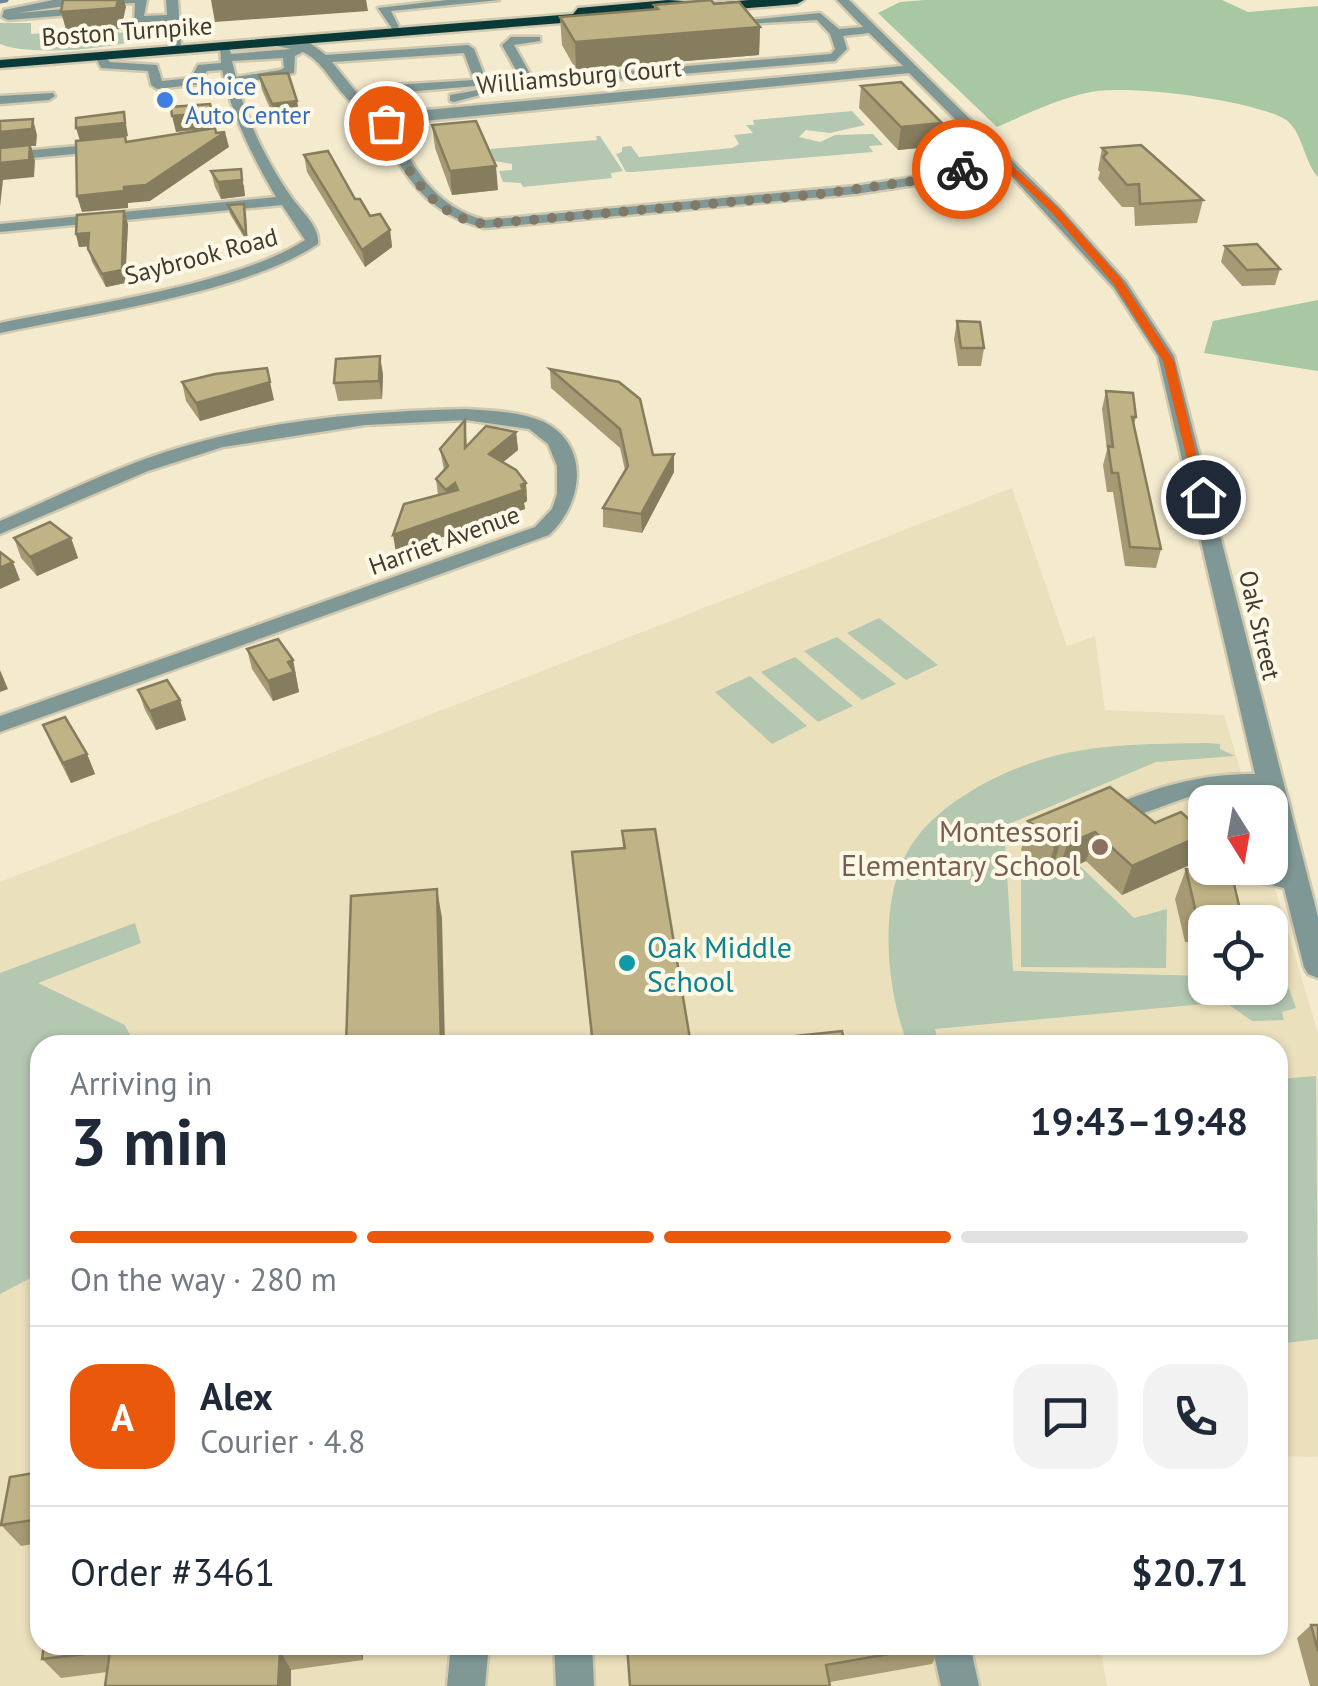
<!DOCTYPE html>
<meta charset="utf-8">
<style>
:root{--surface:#fff;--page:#f2f2f3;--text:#1f2937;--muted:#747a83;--line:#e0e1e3;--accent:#ea580c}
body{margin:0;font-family:"PT Sans",sans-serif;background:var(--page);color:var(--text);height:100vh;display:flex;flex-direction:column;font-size:38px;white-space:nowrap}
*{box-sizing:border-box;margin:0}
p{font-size:32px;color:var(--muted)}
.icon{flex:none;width:55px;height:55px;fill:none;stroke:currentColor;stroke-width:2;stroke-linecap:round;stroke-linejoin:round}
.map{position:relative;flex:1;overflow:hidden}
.side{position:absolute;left:30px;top:1035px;width:1258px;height:620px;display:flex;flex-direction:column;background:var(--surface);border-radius:30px;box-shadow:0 2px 8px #0004}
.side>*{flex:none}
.needle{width:65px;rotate:169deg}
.controls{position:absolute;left:1188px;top:785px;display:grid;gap:20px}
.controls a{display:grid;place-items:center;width:100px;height:100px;border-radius:20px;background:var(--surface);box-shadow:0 2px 8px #0004;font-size:50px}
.pin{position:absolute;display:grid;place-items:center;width:85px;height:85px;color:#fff;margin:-42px;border:5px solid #fff;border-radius:50%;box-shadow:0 2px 10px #0007}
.courier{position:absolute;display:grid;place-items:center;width:100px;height:100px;margin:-50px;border:8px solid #ea580c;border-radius:50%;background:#fff;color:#222;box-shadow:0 2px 12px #0007}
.head em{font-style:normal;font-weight:600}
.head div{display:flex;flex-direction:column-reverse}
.head{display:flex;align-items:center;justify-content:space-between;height:170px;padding:0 40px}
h1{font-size:65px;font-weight:600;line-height:75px}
.bar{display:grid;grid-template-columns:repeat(4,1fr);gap:15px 10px;align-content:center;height:120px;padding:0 40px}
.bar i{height:12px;border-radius:8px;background:var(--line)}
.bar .active{background:var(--accent)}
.bar p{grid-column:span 4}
.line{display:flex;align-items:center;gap:25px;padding:0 40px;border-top:2px solid var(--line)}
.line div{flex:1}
.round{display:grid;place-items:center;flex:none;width:105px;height:105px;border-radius:30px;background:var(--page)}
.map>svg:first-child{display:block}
.built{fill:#ebe0bc;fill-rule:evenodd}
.green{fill:#b3c7b1}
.forest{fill:#a7c8a3}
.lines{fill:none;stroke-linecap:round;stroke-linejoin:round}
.stream{stroke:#718299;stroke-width:5}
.minor-casing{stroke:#d0c8af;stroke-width:5}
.highway-casing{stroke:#d0c8af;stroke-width:5}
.minor{fill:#7f9896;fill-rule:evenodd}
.highway{fill:#093a38;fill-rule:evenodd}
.wall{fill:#a59a73}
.shaded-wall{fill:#867d5e}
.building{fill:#c0b386;stroke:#867d5e;stroke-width:2.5}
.route{fill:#ea580c}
.done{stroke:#7e7968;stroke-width:10;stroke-dasharray:0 18}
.shop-dot{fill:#3f7fe0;stroke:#fef9e7;stroke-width:4}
.education-dot{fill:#8d6e63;stroke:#fef9e7;stroke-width:4}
.culture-dot{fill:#0f9aa8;stroke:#fef9e7;stroke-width:4}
.labels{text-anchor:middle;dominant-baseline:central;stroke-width:8;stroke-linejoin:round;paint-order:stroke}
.far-street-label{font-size:25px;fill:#3f3b30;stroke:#fef9e7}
.far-shop-label{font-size:25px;fill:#366cbe;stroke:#fef9e7;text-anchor:start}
.education-label{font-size:30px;fill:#785e54;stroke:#fef9e7;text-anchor:end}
.culture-label{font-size:30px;fill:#0d838f;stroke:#fef9e7;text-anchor:start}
</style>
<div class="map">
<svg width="1318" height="1686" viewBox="0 0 1318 1686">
<rect width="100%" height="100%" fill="#f4ebcf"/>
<!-- built -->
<path class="built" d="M 1012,488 L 1067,646 L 1095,636 L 1105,710 L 1224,715 L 1250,802 L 1205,802 L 1205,868 L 1269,868 L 1318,1033 L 1318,1457 L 1278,1456 L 1278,1045 L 40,1045 L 40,1645 L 1100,1645 L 1107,1686 L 0,1686 L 0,882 ZM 1205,922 L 1270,922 L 1270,988 L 1205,988 Z"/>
<!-- green -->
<g class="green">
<path d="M 156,22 L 160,22 L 160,32 C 129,49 30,57 0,44 L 0,23 L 31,23 L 31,34 C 60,32 95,30 125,33 C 136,34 144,27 156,26 Z"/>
<path d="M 852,111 L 865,125 L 830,133 L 806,130 L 799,137 L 820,142 L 835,135 L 873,134 L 883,145 L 869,146 L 873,152 L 634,172 L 626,172 L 616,154 L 622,152 L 622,147 L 631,146 L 639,157 L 732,148 L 739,144 L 734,135 L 753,133 L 746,125 L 754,125 L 753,120 Z"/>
<path d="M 596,136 L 600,136 L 623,171 L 611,173 L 612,178 L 523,187 L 521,183 L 503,182 L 499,171 L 512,170 L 512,164 L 495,161 L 490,149 L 597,140 Z"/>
<path d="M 879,618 L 938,665 L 906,680 L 847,633 Z"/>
<path d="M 837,637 L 896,684 L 862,700 L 804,651 Z"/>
<path d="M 795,657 L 853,706 L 818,722 L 761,672 Z"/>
<path d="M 750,676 L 807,726 L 772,744 L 715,692 Z"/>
<path d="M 1207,743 L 1220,744 L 1220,749 L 1235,756 L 1156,762 L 1004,826 L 1013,971 L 1205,976 L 1205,988 L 1270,988 L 1270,977 L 1285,978 L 1296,1008 L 1282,1012 L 1284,1020 L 1252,1021 L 1225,1002 L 935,1029 L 939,1045 L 908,1045 C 885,987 876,890 917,837 C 947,799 1001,771 1047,758 C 1099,743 1154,744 1207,743 Z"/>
<path d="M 1021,862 L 1056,876 L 1080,866 L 1134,918 L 1167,909 L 1166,968 L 1021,967 Z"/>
<path d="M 135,923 L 141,943 L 38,983 L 125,1025 L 135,1045 L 40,1045 L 40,1273 L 0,1294 L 0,973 Z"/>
<path d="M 1316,1076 L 1318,1339 L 1278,1344 L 1278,1079 Z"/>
</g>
<!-- forest -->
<g class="forest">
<path d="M 925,0 L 1222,0 L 1248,12 L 1318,6 L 1318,177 C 1303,161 1303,129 1283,118 C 1250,100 1128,84 1091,92 C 1059,98 1027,114 997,127 L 878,13 L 900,2 Z"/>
<path d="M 1318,300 L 1318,371 L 1204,353 L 1213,321 Z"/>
</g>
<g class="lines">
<!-- stream -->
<path class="stream" d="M 0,1 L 6,0"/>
<defs>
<g id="minor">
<path d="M 53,0 L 147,0 L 144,16 L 167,15 L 166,0 L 178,0 L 181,45 L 175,49 L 169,45 L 168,22 L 134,22 L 135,3 L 76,5 L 70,15 L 8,20 L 2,17 L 4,10 ZM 65,6 L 65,9 L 17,13 Z"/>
<path d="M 447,0 L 499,0 L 391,11 L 399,27 L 393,30 L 378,8 Z"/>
<path d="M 837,0 L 849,0 L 1060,208 L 1126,282 L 1174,356 L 1318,917 L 1318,978 L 1308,974 L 1304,967 L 1284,888 L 1228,875 L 1224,868 L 1279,868 L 1270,832 L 1270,802 L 1262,802 L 1260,791 L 1191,796 L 1116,823 L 1104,814 L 1107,808 C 1155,787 1203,773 1255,774 L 1158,356 L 1114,288 L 1003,167 L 978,168 L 935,182 L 855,194 L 485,228 C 428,215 401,175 379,123 L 394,113 L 903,66 L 869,33 L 843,36 L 847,49 L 835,61 L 529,87 L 523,83 L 502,45 L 511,37 L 540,37 L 540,41 L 514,45 L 533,79 L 831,54 L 835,49 L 830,34 L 817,20 L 744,24 L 738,21 L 820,13 L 839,29 L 863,27 ZM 909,73 L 995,159 L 977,160 L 933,174 L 855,186 L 485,220 C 436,208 411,167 393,124 Z"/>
<path d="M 272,38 L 310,43 L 326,55 L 468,45 L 474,49 L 491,92 L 454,102 L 450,101 L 450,95 L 478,90 L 476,86 L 393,93 L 387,89 L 393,85 L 474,80 L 464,53 L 332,62 L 362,99 L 414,97 L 420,101 L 414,105 L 359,107 C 335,94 328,64 303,52 L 295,56 L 294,73 L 237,84 C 249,125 268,164 292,198 C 302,212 320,227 318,244 C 245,293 89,314 0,333 L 0,323 C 84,305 236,285 305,240 L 282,205 L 0,232 L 0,224 L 276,197 C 252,156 231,113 222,70 L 207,71 L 200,84 L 157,89 L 151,85 L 148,71 L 101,68 L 95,56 L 101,52 L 110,62 L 157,65 L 162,81 L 191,78 L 198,65 L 221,63 L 220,43 L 228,43 L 231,54 L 291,49 L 268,44 ZM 283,58 L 284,68 L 280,70 L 236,77 L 232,61 Z"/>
<path d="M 53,93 L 55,96 L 49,100 L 0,104 L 0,96 Z"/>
<path d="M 111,143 L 116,144 L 116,150 L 0,161 L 0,153 Z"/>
<path d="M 466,409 C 492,411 520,411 544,422 C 592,446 582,505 549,535 L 0,732 L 0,716 L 535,527 L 552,509 L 557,494 L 557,466 L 548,444 L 529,429 L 466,420 L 365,425 L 223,447 L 148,471 L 0,534 L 0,521 C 61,495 121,464 185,446 C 276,419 372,411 466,409 Z"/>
<path d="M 451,1645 L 489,1645 L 485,1686 L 447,1686 Z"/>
<path d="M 554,1645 L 592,1645 L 594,1686 L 556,1686 Z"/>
<path d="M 932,1645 L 970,1645 L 979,1686 L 941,1686 Z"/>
</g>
<g id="highway">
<path d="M 668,0 L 698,2 L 691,6 L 605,14 L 605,19 L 600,20 L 0,68 L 0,60 L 573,14 L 578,8 Z"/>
<path d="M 749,0 L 804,0 L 797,4 L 701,12 L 694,8 L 701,4 Z"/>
</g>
</defs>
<!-- minor casing -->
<use href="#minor" class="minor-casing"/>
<!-- highway casing -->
<use href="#highway" class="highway-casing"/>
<!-- minor -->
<use href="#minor" class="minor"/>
<!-- highway -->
<use href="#highway" class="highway"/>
</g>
<!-- wall -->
<g class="wall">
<path d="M 714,4 L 760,27 L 759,55 L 576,70 L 562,45 L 560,17 L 654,9 L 654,5 Z"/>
<path d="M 259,75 L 297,101 L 299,116 L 275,120 L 262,90 Z"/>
<path d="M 861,86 L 942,123 L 939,146 L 898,150 L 859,108 Z"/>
<path d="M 432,125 L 498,190 L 452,195 L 435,148 Z"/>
<path d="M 1102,148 L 1203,200 L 1197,223 L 1135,226 L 1134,207 L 1122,207 L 1098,179 L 1100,172 L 1098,170 Z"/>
<path d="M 304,155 L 355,199 L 370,216 L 390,230 L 392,247 L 365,267 L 307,172 Z"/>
<path d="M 211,171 L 244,185 L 245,196 L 221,199 L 215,187 Z"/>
<path d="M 228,205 L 246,212 L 248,244 L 230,214 Z"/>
<path d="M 128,224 L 125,283 L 106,287 L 92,262 L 88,246 L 79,247 L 76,234 Z"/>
<path d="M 1225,246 L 1280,269 L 1275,285 L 1242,286 L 1221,262 Z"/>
<path d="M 957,321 L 984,348 L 981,366 L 958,366 L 954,339 Z"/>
<path d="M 550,369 L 674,472 L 642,533 L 603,527 L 603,508 L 625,470 L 620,448 L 551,388 Z"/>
<path d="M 383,374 L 382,399 L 338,401 L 334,383 Z"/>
<path d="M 182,382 L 274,400 L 200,421 L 186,401 Z"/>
<path d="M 1106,391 L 1136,417 L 1134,425 L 1161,549 L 1156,568 L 1125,566 L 1113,492 L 1107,492 L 1103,465 L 1107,450 L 1102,409 Z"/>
<path d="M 465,420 L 467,446 L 516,432 L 518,450 L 503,462 L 526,483 L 527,501 L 524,503 L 525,509 L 396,553 L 438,495 L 436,479 L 444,470 L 440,449 Z"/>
<path d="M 14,538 L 71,538 L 78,558 L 37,576 L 21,558 Z"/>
<path d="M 247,649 L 293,660 L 299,692 L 273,701 L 252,669 Z"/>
<path d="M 138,690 L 180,700 L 186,720 L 156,730 L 145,710 Z"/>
<path d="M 43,725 L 87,754 L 95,774 L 71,783 L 51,744 Z"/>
<path d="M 1028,821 L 1155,823 L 1194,863 L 1122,895 L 1086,861 L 1058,874 L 1053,868 L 1047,871 L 1021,850 Z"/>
<path d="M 622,831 L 691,1045 L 592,1045 L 572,852 L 623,848 Z"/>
<path d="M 1186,869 L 1243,922 L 1205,922 L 1205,949 L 1196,948 L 1195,943 L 1185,942 L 1175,899 Z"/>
<path d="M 40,1472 L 40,1543 L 21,1546 L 1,1525 Z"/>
<path d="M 1311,1625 L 1318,1625 L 1318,1686 L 1310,1686 L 1297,1638 Z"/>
<path d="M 44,1645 L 363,1645 L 363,1660 L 291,1670 L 291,1686 L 105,1686 L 107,1672 L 61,1678 L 42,1659 Z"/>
<path d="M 626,1645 L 941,1645 L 932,1664 L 830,1682 Z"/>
</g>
<!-- shaded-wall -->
<g class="shaded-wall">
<path d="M 118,0 L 124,0 L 126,7 L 121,29 L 67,33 L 61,12 Z"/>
<path d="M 211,0 L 366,0 L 368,11 L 215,22 Z"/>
<path d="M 760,27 L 759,55 L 576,70 L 575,42 Z"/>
<path d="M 297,101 L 299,116 L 275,120 L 272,104 Z"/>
<path d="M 124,112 L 128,136 L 125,137 L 129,152 L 80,141 L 76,128 Z"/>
<path d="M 212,112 L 215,128 L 176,132 L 172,116 Z"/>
<path d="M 33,119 L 37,135 L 36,146 L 31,146 L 35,161 L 34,177 L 3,180 L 0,207 L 0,132 Z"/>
<path d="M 942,123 L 939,146 L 898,150 L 901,127 Z"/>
<path d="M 225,132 L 229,147 L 150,201 L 128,203 L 128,208 L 82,212 L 77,196 L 124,187 Z"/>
<path d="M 496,166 L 498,190 L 452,195 L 450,171 Z"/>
<path d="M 241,169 L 245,196 L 221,199 L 218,182 Z"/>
<path d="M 124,211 L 128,224 L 125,283 L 106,287 L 102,274 Z"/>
<path d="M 390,230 L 392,247 L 365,267 L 362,250 Z"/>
<path d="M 89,233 L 93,246 L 79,247 L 76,234 Z"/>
<path d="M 380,356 L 383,374 L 382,399 L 379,381 Z"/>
<path d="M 270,382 L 274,400 L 200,421 L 196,403 Z"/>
<path d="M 516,432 L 518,450 L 491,472 L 489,454 Z"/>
<path d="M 674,454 L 674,472 L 642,533 L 641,514 Z"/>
<path d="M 455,483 L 457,501 L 448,509 L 446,490 Z"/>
<path d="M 526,483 L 527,501 L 524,503 L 525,509 L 396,553 L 393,535 Z"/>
<path d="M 71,538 L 78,558 L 37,576 L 30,557 Z"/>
<path d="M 13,562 L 20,580 L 0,589 L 0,568 Z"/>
<path d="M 293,660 L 299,692 L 273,701 L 268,681 L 288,662 Z"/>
<path d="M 0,670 L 8,689 L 0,692 Z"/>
<path d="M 180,700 L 186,720 L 156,730 L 150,711 Z"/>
<path d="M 87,754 L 95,774 L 71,783 L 63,763 Z"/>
<path d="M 1095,832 L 1086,861 L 1058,874 L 1067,844 Z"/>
<path d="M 1205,834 L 1194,863 L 1122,895 L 1132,866 Z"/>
<path d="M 1061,839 L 1053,868 L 1047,871 L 1056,841 Z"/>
<path d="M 437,889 L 442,918 L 445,1045 L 441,1045 Z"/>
<path d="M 356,1645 L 363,1645 L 363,1660 Z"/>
<path d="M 280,1651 L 291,1670 L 291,1686 L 278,1686 Z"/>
</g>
<!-- building -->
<g class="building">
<path d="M 63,0 L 118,0 L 116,8 L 61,12 Z"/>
<path d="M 711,0 L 714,4 L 739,2 L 760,27 L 575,42 L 560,17 L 658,9 L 654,5 Z"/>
<path d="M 288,73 L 297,101 L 272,104 L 259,75 Z"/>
<path d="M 901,82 L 942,123 L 901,127 L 861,86 Z"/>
<path d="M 210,104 L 212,112 L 172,116 L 171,107 Z"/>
<path d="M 124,112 L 125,123 L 76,128 L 76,118 Z"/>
<path d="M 33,119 L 32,129 L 0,132 L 0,121 Z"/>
<path d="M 476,121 L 496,166 L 450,171 L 432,125 Z"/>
<path d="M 215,128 L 216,133 L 225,132 L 146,185 L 124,187 L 124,191 L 77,196 L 76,141 L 125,136 L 126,142 Z"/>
<path d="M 30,145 L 29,160 L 0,163 L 0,148 Z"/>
<path d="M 1141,145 L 1203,200 L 1140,204 L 1139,184 L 1127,185 L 1103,157 L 1107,153 L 1102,148 Z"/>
<path d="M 328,151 L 355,199 L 360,199 L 370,216 L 380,214 L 390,230 L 362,250 L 304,155 Z"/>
<path d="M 241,169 L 242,180 L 218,182 L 211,171 Z"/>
<path d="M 244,204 L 246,236 L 228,205 Z"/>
<path d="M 124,211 L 122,270 L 102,274 L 88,249 L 89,233 L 76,234 L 77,215 Z"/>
<path d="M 1257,244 L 1280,269 L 1247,270 L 1225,246 Z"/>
<path d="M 957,321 L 980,322 L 984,348 L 961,348 Z"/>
<path d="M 380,356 L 379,381 L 334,383 L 336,359 Z"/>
<path d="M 267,368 L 270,382 L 196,403 L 182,382 L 215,374 Z"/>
<path d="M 550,369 L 619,382 L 640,399 L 653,455 L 674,454 L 641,514 L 603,508 L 628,466 L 620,429 Z"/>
<path d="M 1106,391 L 1133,393 L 1136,417 L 1132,417 L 1161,549 L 1130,547 L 1118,473 L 1112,473 L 1108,446 L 1113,447 Z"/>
<path d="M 465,420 L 465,448 L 486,426 L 516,432 L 489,454 L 516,470 L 526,483 L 521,485 L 523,490 L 393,535 L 404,504 L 458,490 L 455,483 L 446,490 L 436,479 L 448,466 L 440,449 Z"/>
<path d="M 50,522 L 71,538 L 30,557 L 14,538 Z"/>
<path d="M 0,552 L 13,562 L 0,568 Z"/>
<path d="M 278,639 L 293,660 L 288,662 L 294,672 L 268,681 L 247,649 Z"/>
<path d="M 167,680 L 180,700 L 150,711 L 138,690 Z"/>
<path d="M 65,717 L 87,754 L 63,763 L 43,725 Z"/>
<path d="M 1110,787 L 1155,823 L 1181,812 L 1205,834 L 1132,866 L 1095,832 L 1067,844 L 1061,839 L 1056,841 L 1028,821 Z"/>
<path d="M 655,829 L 691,1045 L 593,1045 L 572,852 L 625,848 L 622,831 Z"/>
<path d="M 1186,869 L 1231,872 L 1243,922 L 1207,919 L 1206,914 L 1196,913 Z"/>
<path d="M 437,889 L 441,1045 L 346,1045 L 351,896 Z"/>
<path d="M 842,1031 L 845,1045 L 710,1045 Z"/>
<path d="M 40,1472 L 40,1519 L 1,1525 L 10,1477 Z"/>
<path d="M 1311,1625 L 1318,1625 L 1318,1651 Z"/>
<path d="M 44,1645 L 324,1645 L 280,1651 L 278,1686 L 105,1686 L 110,1651 L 42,1659 Z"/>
<path d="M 627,1645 L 940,1645 L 826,1665 L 830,1686 L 630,1686 Z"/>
</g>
<!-- route -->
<path class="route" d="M 1007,161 L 1059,209 L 1121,279 L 1174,361 L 1207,499 L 1196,497 L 1163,361 L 1113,283 L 1052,213 L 1002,165 L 962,172 L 958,169 Z"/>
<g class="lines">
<!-- done -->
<path class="done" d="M 386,123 C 403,168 433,218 485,224 L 821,194 L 935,178 L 962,169"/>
</g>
<!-- markers -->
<circle class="shop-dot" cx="165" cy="100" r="10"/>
<circle class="education-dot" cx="1100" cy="847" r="10"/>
<circle class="culture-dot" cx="627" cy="963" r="10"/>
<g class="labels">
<!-- far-street labels -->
<g class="far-street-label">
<text transform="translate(127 31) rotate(-4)">Boston Turnpike</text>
<text transform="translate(579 76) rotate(-5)">Williamsburg Court</text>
<text transform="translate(201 256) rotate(-15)">Saybrook Road</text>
<text transform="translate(444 540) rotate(-20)">Harriet Avenue</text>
<text transform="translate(1260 625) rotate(77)">Oak Street</text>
</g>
<!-- far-shop labels -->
<g class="far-shop-label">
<text x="185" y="86">Choice<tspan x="185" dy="29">Auto Center</tspan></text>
</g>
<!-- education labels -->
<g class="education-label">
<text x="1080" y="830">Montessori<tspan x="1080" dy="34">Elementary School</tspan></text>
</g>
<!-- culture labels -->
<g class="culture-label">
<text x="647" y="946">Oak Middle<tspan x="647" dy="34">School</tspan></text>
</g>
</g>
</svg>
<div class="controls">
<a><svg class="needle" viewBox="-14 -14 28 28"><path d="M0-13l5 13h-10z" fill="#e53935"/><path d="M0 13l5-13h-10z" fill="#747a83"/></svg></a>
<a><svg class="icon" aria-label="locate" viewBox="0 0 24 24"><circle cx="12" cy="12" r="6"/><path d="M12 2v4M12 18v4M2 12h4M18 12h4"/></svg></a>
</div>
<div class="pin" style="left:386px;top:123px;background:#ea580c"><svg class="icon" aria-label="bag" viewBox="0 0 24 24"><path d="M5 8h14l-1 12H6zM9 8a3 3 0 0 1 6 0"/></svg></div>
<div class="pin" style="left:1203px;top:497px;background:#1f2937"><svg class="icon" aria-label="home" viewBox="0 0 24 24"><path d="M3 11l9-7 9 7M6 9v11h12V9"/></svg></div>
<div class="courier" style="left:962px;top:169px"><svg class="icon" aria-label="bike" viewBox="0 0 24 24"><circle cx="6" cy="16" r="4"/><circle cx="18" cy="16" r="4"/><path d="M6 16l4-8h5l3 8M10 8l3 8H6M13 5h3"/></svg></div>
<section class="side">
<div class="head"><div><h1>3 min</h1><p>Arriving in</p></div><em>19:43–19:48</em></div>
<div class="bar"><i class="active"></i><i class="active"></i><i class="active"></i><i></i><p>On the way · 280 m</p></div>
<div class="line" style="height:180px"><b class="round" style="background:var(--accent);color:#fff">A</b><div><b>Alex</b><p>Courier · 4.8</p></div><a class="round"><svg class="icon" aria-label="chat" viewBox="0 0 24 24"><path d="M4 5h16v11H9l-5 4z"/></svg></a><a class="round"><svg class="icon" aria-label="phone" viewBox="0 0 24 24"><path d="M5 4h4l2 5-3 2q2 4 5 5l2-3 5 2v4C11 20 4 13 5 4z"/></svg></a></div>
<div class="line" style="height:130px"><div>Order #3461</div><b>$20.71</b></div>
</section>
</div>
